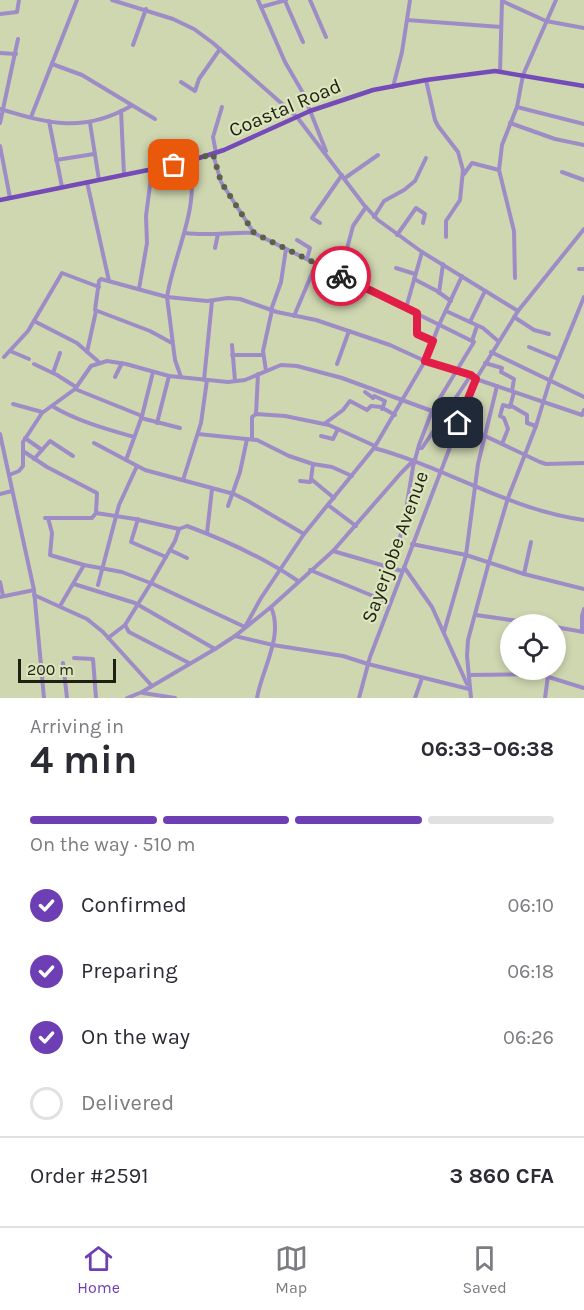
<!DOCTYPE html>
<meta charset="utf-8">
<style>
:root{--surface:#fff;--page:#f7f7f7;--text:#2b2b33;--muted:#7c7c81;--line:#e1e1e2;--accent:#6e3eb5}
body{margin:0;font-family:Karla,sans-serif;background:var(--page);color:var(--text);height:100vh;display:flex;flex-direction:column;font-size:22px;white-space:nowrap}
*{box-sizing:border-box;margin:0}
p{font-size:20px;color:var(--muted)}
.icon{flex:none;width:33px;height:33px;fill:none;stroke:currentColor;stroke-width:2;stroke-linecap:round;stroke-linejoin:round}
.map{position:relative;height:698px;overflow:hidden}
.sheet{display:flex;flex-direction:column;background:var(--surface);flex:1}
.sheet>*{flex:none}
.controls{position:absolute;left:500px;top:614px;display:grid;gap:12px}
.controls a{display:grid;place-items:center;width:66px;height:66px;border-radius:50%;background:var(--surface);box-shadow:0 3px 9px #0003;font-size:30px}
.scale{position:absolute;left:18px;bottom:15px;width:98px;box-sizing:border-box;padding-left:6px;border:3px solid #1e2112;border-top:0;font-size:16px;line-height:21px;white-space:nowrap;color:#1e2112;-webkit-text-stroke:4px #dce5bd;paint-order:stroke}
.pin{position:absolute;display:grid;place-items:center;width:51px;height:51px;color:#fff;margin:-26px;border-radius:12px;box-shadow:0 3px 9px #0006}
.courier{position:absolute;display:grid;place-items:center;width:60px;height:60px;margin:-30px;border:4px solid #e11d48;border-radius:50%;background:#fff;color:#222;box-shadow:0 2px 8px #0007}
.overview em{font-style:normal;font-weight:700}
.overview div{display:flex;flex-direction:column-reverse}
.overview{display:flex;align-items:center;justify-content:space-between;height:102px;padding:0 30px}
h1{font-size:39px;font-weight:700;line-height:45px}
.bar{display:grid;grid-template-columns:repeat(4,1fr);gap:9px 6px;align-content:center;height:72px;padding:0 30px}
.bar i{height:8px;border-radius:4px;background:var(--line)}
.bar .on{background:var(--accent)}
.bar p{grid-column:span 4}
.line{display:flex;align-items:center;gap:15px;padding:0 30px;border-top:2px solid var(--line)}
.line div{flex:1}
ol{padding:0 30px;list-style:none}
li{display:flex;align-items:center;gap:18px;height:66px}
li p{margin-inline-start:auto}
li .icon{padding:6px;border-radius:50%;background:var(--accent);color:#fff;stroke-width:4}
li:last-child{color:var(--muted)}
li i{width:33px;height:33px;border:3px solid var(--line);border-radius:50%}
.menu{display:flex;justify-content:space-around;align-items:center;height:84px;border-top:2px solid var(--line);background:var(--surface);font-size:16px;color:var(--muted)}
.menu a{display:grid;justify-items:center;gap:3px}
.menu .on{color:var(--accent)}
.map>svg:first-child{display:block}
.lines{fill:none;stroke-linecap:round;stroke-linejoin:round}
.minor{stroke:#9e8cc7;stroke-width:4}
.major{stroke:#744bb8;stroke-width:4.5}
.done{stroke:#5c614a;stroke-width:6;stroke-dasharray:0 10.8}
.route{stroke:#e11d48;stroke-width:8}
.labels{text-anchor:middle;dominant-baseline:central;stroke-width:4.5;stroke-linejoin:round;paint-order:stroke}
.street-label{font-size:20px;fill:#1e2112;stroke:#dce5bd}
</style>
<div class="map">
<svg width="584" height="698" viewBox="0 0 584 698">
<rect width="100%" height="100%" fill="#cfd7b1"/>
<g class="lines">
<!-- minor -->
<g class="minor">
<path d="M 112,0 L 173,19 L 194,29 L 213,43 L 297,117 L 364,205 L 378,220 L 422,252 L 518,311"/>
<path d="M 258,0 L 285,62 L 303,93 L 326,151"/>
<path d="M 310,0 L 326,37"/>
<path d="M 285,1 L 303,42"/>
<path d="M 502,1 L 546,21 L 584,28"/>
<path d="M 261,7 L 286,0"/>
<path d="M 0,14 L 17,12 L 19,0"/>
<path d="M 407,20 L 501,27"/>
<path d="M 133,45 L 146,9"/>
<path d="M 0,53 L 16,54"/>
<path d="M 52,64 L 82,75 L 155,119"/>
<path d="M 500,72 L 502,1"/>
<path d="M 426,80 L 435,120 L 438,126 L 458,152 L 463,170 L 460,200 L 446,221 L 446,237"/>
<path d="M 181,82 L 195,91 L 199,79 L 220,49"/>
<path d="M 393,87 L 402,52 L 410,0"/>
<path d="M 517,107 L 584,124"/>
<path d="M 0,109 C 49,124 84,133 131,106"/>
<path d="M 121,111 L 124,175"/>
<path d="M 31,117 L 77,0"/>
<path d="M 49,121 L 62,187"/>
<path d="M 0,123 L 18,39"/>
<path d="M 90,123 L 99,180"/>
<path d="M 510,123 L 555,139 L 584,145"/>
<path d="M 0,146 L 10,198"/>
<path d="M 216,153 L 213,137 L 222,107"/>
<path d="M 213,154 L 221,182 L 254,233 L 474,342 L 432,411 L 419,445 L 413,467 L 404,522 L 392,567"/>
<path d="M 56,160 L 94,154"/>
<path d="M 189,161 C 201,206 174,253 167,297 L 207,301 L 228,298 L 240,299 L 277,312 L 316,320 L 390,345 L 425,361 L 471,375 L 476,379 L 582,415 L 584,410"/>
<path d="M 562,172 L 584,180"/>
<path d="M 464,174 L 472,163 L 499,170"/>
<path d="M 345,178 L 378,155"/>
<path d="M 87,182 L 109,281"/>
<path d="M 374,217 L 384,201 L 404,190 L 415,181 L 426,158"/>
<path d="M 320,223 L 312,218 L 342,175"/>
<path d="M 185,233 C 208,236 231,232 254,233"/>
<path d="M 397,235 L 416,208 L 425,214 L 423,223"/>
<path d="M 297,240 L 310,248 L 307,259"/>
<path d="M 215,248 L 218,234"/>
<path d="M 396,268 L 415,274"/>
<path d="M 579,269 L 584,269"/>
<path d="M 340,275 L 353,226 L 366,207"/>
<path d="M 515,278 L 514,231 L 499,170 L 502,145 L 517,107 L 523,75 L 556,0"/>
<path d="M 414,279 L 437,291 L 451,301"/>
<path d="M 139,289 L 147,243 L 146,216 L 152,170"/>
<path d="M 439,293 L 443,264"/>
<path d="M 406,308 L 422,252"/>
<path d="M 271,310 L 281,282 L 286,249"/>
<path d="M 446,311 L 483,328 L 498,341"/>
<path d="M 417,313 L 417,334 L 433,341"/>
<path d="M 294,316 L 316,264"/>
<path d="M 514,317 L 534,330 L 549,334"/>
<path d="M 34,321 L 77,343 L 100,363"/>
<path d="M 470,322 L 485,291"/>
<path d="M 472,341 L 477,326"/>
<path d="M 172,343 L 150,331 L 95,310 L 99,281 L 101,279 L 167,297 L 175,360 L 181,377"/>
<path d="M 232,345 L 235,381"/>
<path d="M 529,347 L 558,359"/>
<path d="M 10,351 L 29,359"/>
<path d="M 87,352 L 96,311"/>
<path d="M 491,352 L 584,397"/>
<path d="M 232,355 L 263,355"/>
<path d="M 4,357 L 28,331 L 62,273 L 99,287"/>
<path d="M 485,363 L 502,368 L 501,372 L 514,379 L 512,391"/>
<path d="M 34,364 L 57,375 L 76,387"/>
<path d="M 337,364 L 349,331"/>
<path d="M 266,371 L 263,351 L 272,310"/>
<path d="M 53,373 L 60,353"/>
<path d="M 115,377 L 122,363"/>
<path d="M 204,380 L 212,301"/>
<path d="M 75,389 L 142,416"/>
<path d="M 365,392 L 373,398 L 374,396 L 385,401 L 382,409"/>
<path d="M 13,404 L 42,412"/>
<path d="M 510,405 L 527,415 L 527,423 L 536,426"/>
<path d="M 52,406 C 77,421 106,429 134,437"/>
<path d="M 256,414 L 258,374"/>
<path d="M 141,418 L 180,428"/>
<path d="M 157,423 L 169,376"/>
<path d="M 324,424 L 343,410 L 350,401 L 367,410 L 371,406 L 381,407 L 395,415"/>
<path d="M 0,434 L 34,590 L 44,698"/>
<path d="M 198,434 L 257,440 L 289,456 L 313,464 L 332,467 L 352,476"/>
<path d="M 321,436 L 333,439 L 338,429"/>
<path d="M 25,438 L 42,450"/>
<path d="M 252,439 L 252,417 L 256,414 L 285,416 L 329,425 L 375,446"/>
<path d="M 94,443 L 145,470 L 234,494 L 248,501 L 304,534"/>
<path d="M 502,444 L 508,429 L 504,418 L 500,416 L 503,405 L 510,407 L 514,392"/>
<path d="M 374,448 C 445,467 510,510 584,520"/>
<path d="M 419,448 L 422,448 L 471,375"/>
<path d="M 23,451 L 47,467 L 97,493 L 96,513 L 92,518 L 45,518"/>
<path d="M 34,459 L 50,441 L 73,456"/>
<path d="M 126,460 L 142,416 L 153,372"/>
<path d="M 313,464 L 311,479 L 334,498"/>
<path d="M 9,475 L 19,471 L 23,466 L 23,442 L 42,413 L 75,389 L 91,366 L 107,361 L 126,364 L 169,376 L 228,382 L 245,380 L 281,365 L 297,366 L 342,378 L 432,411 L 540,462 L 546,464 L 584,463"/>
<path d="M 183,480 L 201,423 L 207,380"/>
<path d="M 300,481 L 310,482 L 312,480"/>
<path d="M 0,494 L 12,491"/>
<path d="M 328,505 L 356,526"/>
<path d="M 228,506 L 240,472 L 247,439"/>
<path d="M 96,513 L 135,519 L 179,529 L 187,526 C 225,540 264,558 298,581"/>
<path d="M 48,518 L 52,533 L 50,555 L 84,565 L 122,572 L 153,584 L 245,627 L 261,598 L 304,534 L 374,448 L 425,361 L 439,325 L 462,276"/>
<path d="M 138,519 L 131,542 L 166,557"/>
<path d="M 207,533 L 212,489"/>
<path d="M 412,544 L 466,555 L 524,574 L 584,589"/>
<path d="M 170,550 L 187,558"/>
<path d="M 333,551 L 402,571"/>
<path d="M 404,567 L 432,607 L 467,684"/>
<path d="M 310,570 L 390,603"/>
<path d="M 524,574 L 531,542"/>
<path d="M 0,582 L 3,596"/>
<path d="M 74,584 L 135,603 L 215,649"/>
<path d="M 98,585 L 119,505 L 137,466"/>
<path d="M 34,595 L 87,619 L 103,632 L 152,686"/>
<path d="M 0,597 L 34,590"/>
<path d="M 60,606 L 84,565"/>
<path d="M 476,615 L 539,624"/>
<path d="M 125,625 L 151,583 L 175,541 L 179,529"/>
<path d="M 555,627 L 584,632"/>
<path d="M 444,632 L 466,555 L 478,464 L 497,386"/>
<path d="M 582,632 L 582,616 L 584,609"/>
<path d="M 235,636 L 273,645 L 343,656 L 368,664 L 469,689"/>
<path d="M 108,638 L 125,625 L 129,632 L 189,663"/>
<path d="M 74,658 L 93,659 L 96,698"/>
<path d="M 63,663 L 67,698"/>
<path d="M 469,675 L 539,674 L 584,688"/>
<path d="M 143,693 L 175,698"/>
<path d="M 127,698 L 142,692 L 215,649 L 235,636 L 271,607 L 333,551 L 401,473 L 414,460"/>
<path d="M 257,698 C 262,668 284,637 271,607"/>
<path d="M 359,698 L 370,657 L 476,379 L 518,311 L 584,229"/>
<path d="M 415,698 L 422,678"/>
<path d="M 471,698 L 467,656 L 468,640 L 489,562 L 508,498 L 536,426 L 550,380 L 584,297"/>
<path d="M 545,698 L 548,676"/>
</g>
<!-- major -->
<path class="major" d="M 0,200 L 158,168 L 199,158 L 224,150 L 310,111 L 373,90 L 426,80 L 495,71 L 584,86"/>
</g>
<g class="lines">
<!-- done -->
<path class="done" d="M 174,165 L 213,154 L 221,182 L 254,233 L 341,276"/>
<!-- route -->
<path class="route" d="M 341,276 L 417,313 L 417,334 L 433,341 L 425,361 L 471,375 L 476,379 L 458,423"/>
</g>
<g class="labels">
<!-- street labels -->
<g class="street-label">
<text transform="translate(285 108) rotate(-23)">Coastal Road</text>
<text transform="translate(395 547) rotate(-70)">Sayerjobe Avenue</text>
</g>
</g>
</svg>
<div class="controls">
<a><svg class="icon" aria-label="locate" viewBox="0 0 24 24"><circle cx="12" cy="12" r="6"/><path d="M12 2v4M12 18v4M2 12h4M18 12h4"/></svg></a>
</div>
<div class="scale">200 m</div>
<div class="pin" style="left:174px;top:165px;background:#ea580c"><svg class="icon" aria-label="bag" viewBox="0 0 24 24"><path d="M5 8h14l-1 12H6zM9 8a3 3 0 0 1 6 0"/></svg></div>
<div class="pin" style="left:458px;top:423px;background:#1f2937"><svg class="icon" aria-label="home" viewBox="0 0 24 24"><path d="M3 11l9-7 9 7M6 9v11h12V9"/></svg></div>
<div class="courier" style="left:341px;top:276px"><svg class="icon" aria-label="bike" viewBox="0 0 24 24"><circle cx="6" cy="16" r="4"/><circle cx="18" cy="16" r="4"/><path d="M6 16l4-8h5l3 8M10 8l3 8H6M13 5h3"/></svg></div>
</div>
<section class="sheet">
<div class="overview"><div><h1>4 min</h1><p>Arriving in</p></div><em>06:33–06:38</em></div>
<div class="bar"><i class="on"></i><i class="on"></i><i class="on"></i><i></i><p>On the way · 510 m</p></div>
<ol>
<li><svg class="icon" aria-label="check" viewBox="0 0 24 24"><path d="M5 12l5 5 9-10"/></svg>Confirmed<p>06:10</p></li>
<li><svg class="icon" aria-label="check" viewBox="0 0 24 24"><path d="M5 12l5 5 9-10"/></svg>Preparing<p>06:18</p></li>
<li><svg class="icon" aria-label="check" viewBox="0 0 24 24"><path d="M5 12l5 5 9-10"/></svg>On the way<p>06:26</p></li>
<li><i></i>Delivered</li>
</ol>
<div class="line" style="height:78px"><div>Order #2591</div><b>3 860 CFA</b></div>
</section>
<nav class="menu">
<a class="on"><svg class="icon" aria-label="home" viewBox="0 0 24 24"><path d="M3 11l9-7 9 7M6 9v11h12V9"/></svg>Home</a>
<a><svg class="icon" aria-label="map" viewBox="0 0 24 24"><path d="M3 6l6-2 6 2 6-2v14l-6 2-6-2-6 2zM9 4v14M15 6v14"/></svg>Map</a>
<a><svg class="icon" aria-label="saved" viewBox="0 0 24 24"><path d="M7 4h10v16l-5-4-5 4z"/></svg>Saved</a>
</nav>
